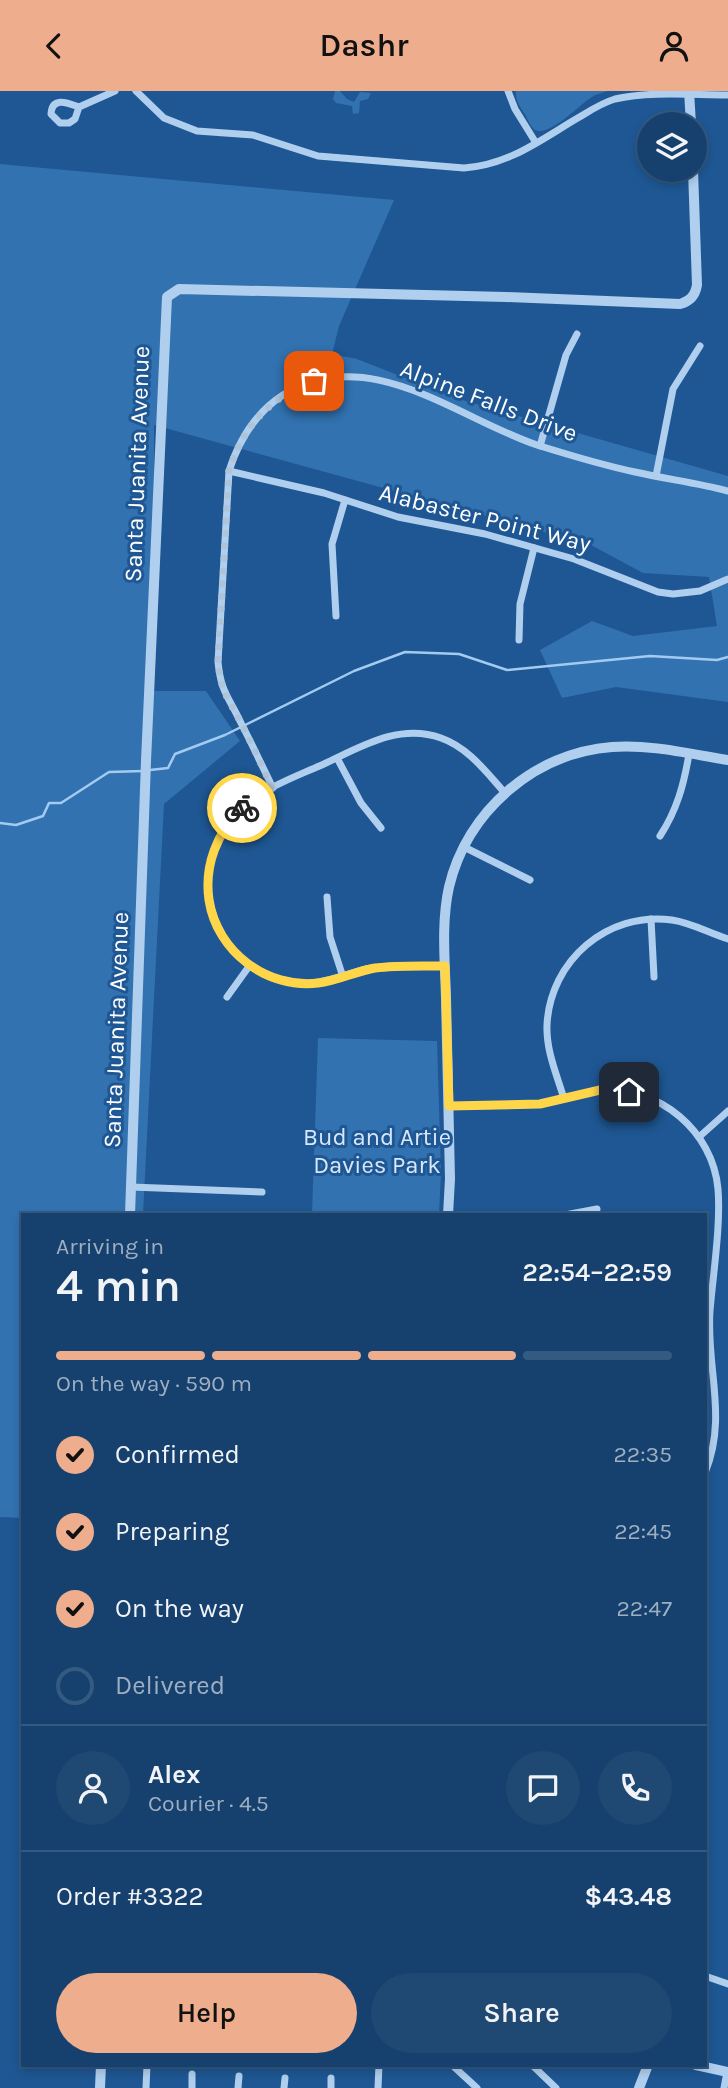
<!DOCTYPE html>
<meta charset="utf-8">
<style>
:root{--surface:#16416e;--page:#1f4873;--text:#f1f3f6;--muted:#9eafc2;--line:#355a81;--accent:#eead8d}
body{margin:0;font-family:Karla,sans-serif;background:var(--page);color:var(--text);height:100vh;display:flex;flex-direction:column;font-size:26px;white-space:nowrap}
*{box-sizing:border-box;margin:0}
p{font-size:23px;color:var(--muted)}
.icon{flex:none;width:38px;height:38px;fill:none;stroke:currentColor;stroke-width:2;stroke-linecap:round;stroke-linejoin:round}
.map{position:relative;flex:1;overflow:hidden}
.side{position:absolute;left:21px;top:1122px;width:686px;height:854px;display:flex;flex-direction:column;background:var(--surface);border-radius:0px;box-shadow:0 4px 10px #0003,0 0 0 2px var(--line)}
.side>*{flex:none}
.fabs{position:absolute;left:637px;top:21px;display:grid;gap:14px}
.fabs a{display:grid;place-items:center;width:70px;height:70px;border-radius:50%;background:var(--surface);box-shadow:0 4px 10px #0003,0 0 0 2px var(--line);font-size:35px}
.pin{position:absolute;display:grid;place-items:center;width:60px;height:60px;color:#fff;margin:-30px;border-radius:14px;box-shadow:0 4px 10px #0006}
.courier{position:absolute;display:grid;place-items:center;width:70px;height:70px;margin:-35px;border:5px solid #ffd54a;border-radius:50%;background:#fff;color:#222;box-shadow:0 2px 9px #0007}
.headline em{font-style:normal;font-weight:600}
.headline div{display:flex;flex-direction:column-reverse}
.headline{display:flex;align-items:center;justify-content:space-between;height:119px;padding:0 35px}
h1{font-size:46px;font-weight:600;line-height:52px}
.bar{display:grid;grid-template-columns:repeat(4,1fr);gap:10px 7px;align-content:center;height:84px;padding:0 35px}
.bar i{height:9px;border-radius:5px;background:var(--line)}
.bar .current{background:var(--accent)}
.bar p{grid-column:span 4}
.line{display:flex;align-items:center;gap:18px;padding:0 35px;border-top:2px solid var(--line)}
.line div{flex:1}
.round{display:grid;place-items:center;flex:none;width:74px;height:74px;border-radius:37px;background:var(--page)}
ol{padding:0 35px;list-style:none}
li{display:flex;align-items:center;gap:21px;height:77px}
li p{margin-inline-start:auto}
li .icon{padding:7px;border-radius:50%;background:var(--accent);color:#111;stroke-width:4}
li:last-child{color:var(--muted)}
li i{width:38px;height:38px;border:4px solid var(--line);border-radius:50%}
.action{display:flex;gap:14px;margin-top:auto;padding:14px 35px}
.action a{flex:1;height:80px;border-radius:42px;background:var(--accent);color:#111;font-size:28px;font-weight:600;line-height:80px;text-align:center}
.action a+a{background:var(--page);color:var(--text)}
header{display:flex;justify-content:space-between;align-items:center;height:91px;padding:0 35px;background:var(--accent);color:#111;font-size:32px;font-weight:600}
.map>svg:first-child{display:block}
.green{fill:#3272b0}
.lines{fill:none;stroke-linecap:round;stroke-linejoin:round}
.stream{stroke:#a3cbf0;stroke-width:2.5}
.minor{stroke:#b0cfee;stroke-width:7}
.tertiary{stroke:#b0cfee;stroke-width:10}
.done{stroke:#b0c4d9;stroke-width:7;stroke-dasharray:0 12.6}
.route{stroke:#ffd54a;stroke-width:9}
.labels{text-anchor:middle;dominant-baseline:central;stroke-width:6;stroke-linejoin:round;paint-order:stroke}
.street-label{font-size:24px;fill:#fff;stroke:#1e5793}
.park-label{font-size:24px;fill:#d6e8fa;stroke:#1e5793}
</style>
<header><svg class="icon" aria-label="back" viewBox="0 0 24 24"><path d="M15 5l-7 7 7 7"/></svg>Dashr<svg class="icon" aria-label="person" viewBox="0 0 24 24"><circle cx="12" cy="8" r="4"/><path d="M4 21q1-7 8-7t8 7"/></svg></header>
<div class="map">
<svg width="728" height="1997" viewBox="0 0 728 1997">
<rect width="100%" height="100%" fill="#1e5793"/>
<!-- green -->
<g class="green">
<path d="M 335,0 L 340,0 L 347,8 L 354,11 L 360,1 L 371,2 L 368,8 L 360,10 L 359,22 L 353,23 L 352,15 L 336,12 L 333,8 Z"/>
<path d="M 516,0 L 608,0 C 602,2 596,3 592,6 C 580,13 550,46 535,39 C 531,36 528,30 526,25 C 521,17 515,10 516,0 Z"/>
<path d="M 0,73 L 394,109 L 339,235 L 332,263 L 357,268 L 459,308 L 728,385 L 728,611 L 616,596 L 562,607 L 540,559 L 592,530 L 633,545 L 717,535 L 709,486 L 643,482 L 591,454 L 154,334 L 154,600 L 206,600 L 240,650 L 164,713 L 143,1123 L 23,1124 L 23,1427 L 0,1426 Z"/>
<path d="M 318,947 L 437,950 L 441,1082 L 439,1123 L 312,1123 Z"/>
</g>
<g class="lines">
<!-- stream -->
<g class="stream">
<path d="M 150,679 L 168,677 L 175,663 L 225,644 L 354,580 L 405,561 L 459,563 L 507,579 L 650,565 L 717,569 L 728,566"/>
<path d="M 0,732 L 16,734 L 43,725 L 49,712 L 61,712 L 109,681 L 143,680"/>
</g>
<!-- minor -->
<g class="minor">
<path d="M 136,0 L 164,27 L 197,40 L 253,44 L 318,65 L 464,77 C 508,74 539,50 576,28 C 588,21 601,12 615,8 C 650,0 692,4 728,4"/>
<path d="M 508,0 L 515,18 L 536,52"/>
<path d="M 79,16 L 75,28 L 69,32 L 60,32 L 51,23 C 52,5 68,12 79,16 L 115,0"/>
<path d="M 540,355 L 566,264 L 577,243"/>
<path d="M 229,380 L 324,402 L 398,426 L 485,443 L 574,468 L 658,501 L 673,503 L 700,500 L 728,488"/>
<path d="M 656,385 L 673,298 L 700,255"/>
<path d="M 336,525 L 332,453 L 345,409"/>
<path d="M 519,549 L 520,513 L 534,457"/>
<path d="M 337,667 L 361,712 L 381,737"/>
<path d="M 273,697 C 262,675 252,653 241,632 C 229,606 221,602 218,571 L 229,380 C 239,349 255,322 283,304 C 369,251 457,327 537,354 C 569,364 602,374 635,381 C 666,388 697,392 728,400"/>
<path d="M 660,745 C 677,719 684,693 689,663"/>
<path d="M 464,756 L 530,789"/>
<path d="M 327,806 L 330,846 L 343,886"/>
<path d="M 651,828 L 654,886"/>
<path d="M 445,875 C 420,875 391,873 366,878 C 339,885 318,896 288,891 C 259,885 232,865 219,838 C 196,791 211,737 254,707 C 276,692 302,683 326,672 C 362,655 400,632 441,647 C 469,657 486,681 505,702"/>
<path d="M 227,906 L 250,874"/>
<path d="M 564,1008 C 557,984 546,960 547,934 C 550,870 607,820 672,829 C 692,832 709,842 728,848"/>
<path d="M 448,1015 C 480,1014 513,1016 544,1012 C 564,1010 581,1001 601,999 C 659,995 713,1040 718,1098 C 721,1134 713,1183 710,1220 C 706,1277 728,1326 705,1382"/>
<path d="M 699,1046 L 728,1020"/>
<path d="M 131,1096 L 262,1101"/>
<path d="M 565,1124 L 597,1118"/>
<path d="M 705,1885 L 728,1893"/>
<path d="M 452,1974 L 477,1997"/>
<path d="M 532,1974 L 556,1997"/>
<path d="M 146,1997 L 147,1974"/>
<path d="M 192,1997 L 192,1983"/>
<path d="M 238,1997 L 239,1985"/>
<path d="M 284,1997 L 285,1987"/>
<path d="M 331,1997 L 331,1987"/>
<path d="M 378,1997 L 379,1974"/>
<path d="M 724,1997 L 727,1981"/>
</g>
<!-- tertiary -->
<g class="tertiary">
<path d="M 689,0 L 691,33"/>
<path d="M 130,1124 L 146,670 L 167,206 L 179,198 L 506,206 L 680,213 C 690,210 695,205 697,194 L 693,79"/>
<path d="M 448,1124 L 450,1088 C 449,1028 447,968 446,907 C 445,871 441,832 449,796 C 467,720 534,662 612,656 C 650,653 690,663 728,669"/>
<path d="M 696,1974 L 728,1981"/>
<path d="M 100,1997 L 101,1974"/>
<path d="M 639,1997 L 648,1974"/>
</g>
</g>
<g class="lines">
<!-- done -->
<path class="done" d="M 242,717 L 272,696 C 262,675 252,653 241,632 C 228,606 221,602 218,571 L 229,380 C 243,335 270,306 314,290"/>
<!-- route -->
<path class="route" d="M 242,717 C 217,742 204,774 209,809 C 217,861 267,898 318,892 C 338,890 356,880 375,877 C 398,874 422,875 445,875 L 449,1015 L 540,1013 L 600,999 L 629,1001"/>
</g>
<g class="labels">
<!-- street labels -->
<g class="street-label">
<text transform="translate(489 310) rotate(21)">Alpine Falls Drive</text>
<text transform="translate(137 373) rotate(-88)">Santa Juanita Avenue</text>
<text transform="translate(485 427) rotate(14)">Alabaster Point Way</text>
<text transform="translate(116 939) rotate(-88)">Santa Juanita Avenue</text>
</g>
<!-- park labels -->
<g class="park-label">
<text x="377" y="1046">Bud and Artie<tspan x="377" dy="28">Davies Park</tspan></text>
</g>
</g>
</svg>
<div class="fabs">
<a><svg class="icon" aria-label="layers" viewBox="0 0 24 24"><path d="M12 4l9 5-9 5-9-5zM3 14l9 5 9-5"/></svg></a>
</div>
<div class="pin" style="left:314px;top:290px;background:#ea580c"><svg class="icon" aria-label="bag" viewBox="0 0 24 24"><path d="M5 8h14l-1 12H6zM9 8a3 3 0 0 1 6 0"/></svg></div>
<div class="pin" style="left:629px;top:1001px;background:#1f2937"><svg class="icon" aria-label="home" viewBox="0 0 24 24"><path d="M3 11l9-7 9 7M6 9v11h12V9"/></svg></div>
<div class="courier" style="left:242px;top:717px"><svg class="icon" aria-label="bike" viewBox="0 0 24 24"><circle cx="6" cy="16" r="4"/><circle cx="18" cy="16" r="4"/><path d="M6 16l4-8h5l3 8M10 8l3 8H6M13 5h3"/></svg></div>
<section class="side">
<div class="headline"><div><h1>4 min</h1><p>Arriving in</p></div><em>22:54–22:59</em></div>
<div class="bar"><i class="current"></i><i class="current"></i><i class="current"></i><i></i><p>On the way · 590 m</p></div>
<ol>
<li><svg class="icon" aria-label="check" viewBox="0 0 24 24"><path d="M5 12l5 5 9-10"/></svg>Confirmed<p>22:35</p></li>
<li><svg class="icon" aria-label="check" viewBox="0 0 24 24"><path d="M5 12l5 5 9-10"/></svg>Preparing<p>22:45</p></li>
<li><svg class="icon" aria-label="check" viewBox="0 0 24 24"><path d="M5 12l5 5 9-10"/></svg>On the way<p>22:47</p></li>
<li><i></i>Delivered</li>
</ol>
<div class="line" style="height:126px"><a class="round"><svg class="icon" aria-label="person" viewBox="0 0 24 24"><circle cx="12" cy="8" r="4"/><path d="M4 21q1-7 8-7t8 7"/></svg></a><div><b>Alex</b><p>Courier · 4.5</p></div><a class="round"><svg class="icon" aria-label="chat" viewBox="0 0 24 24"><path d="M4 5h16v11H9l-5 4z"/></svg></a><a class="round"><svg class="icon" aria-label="phone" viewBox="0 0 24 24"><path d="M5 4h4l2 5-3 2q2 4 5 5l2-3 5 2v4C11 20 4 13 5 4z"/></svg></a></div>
<div class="line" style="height:91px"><div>Order #3322</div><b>$43.48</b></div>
<div class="action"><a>Help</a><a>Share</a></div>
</section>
</div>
